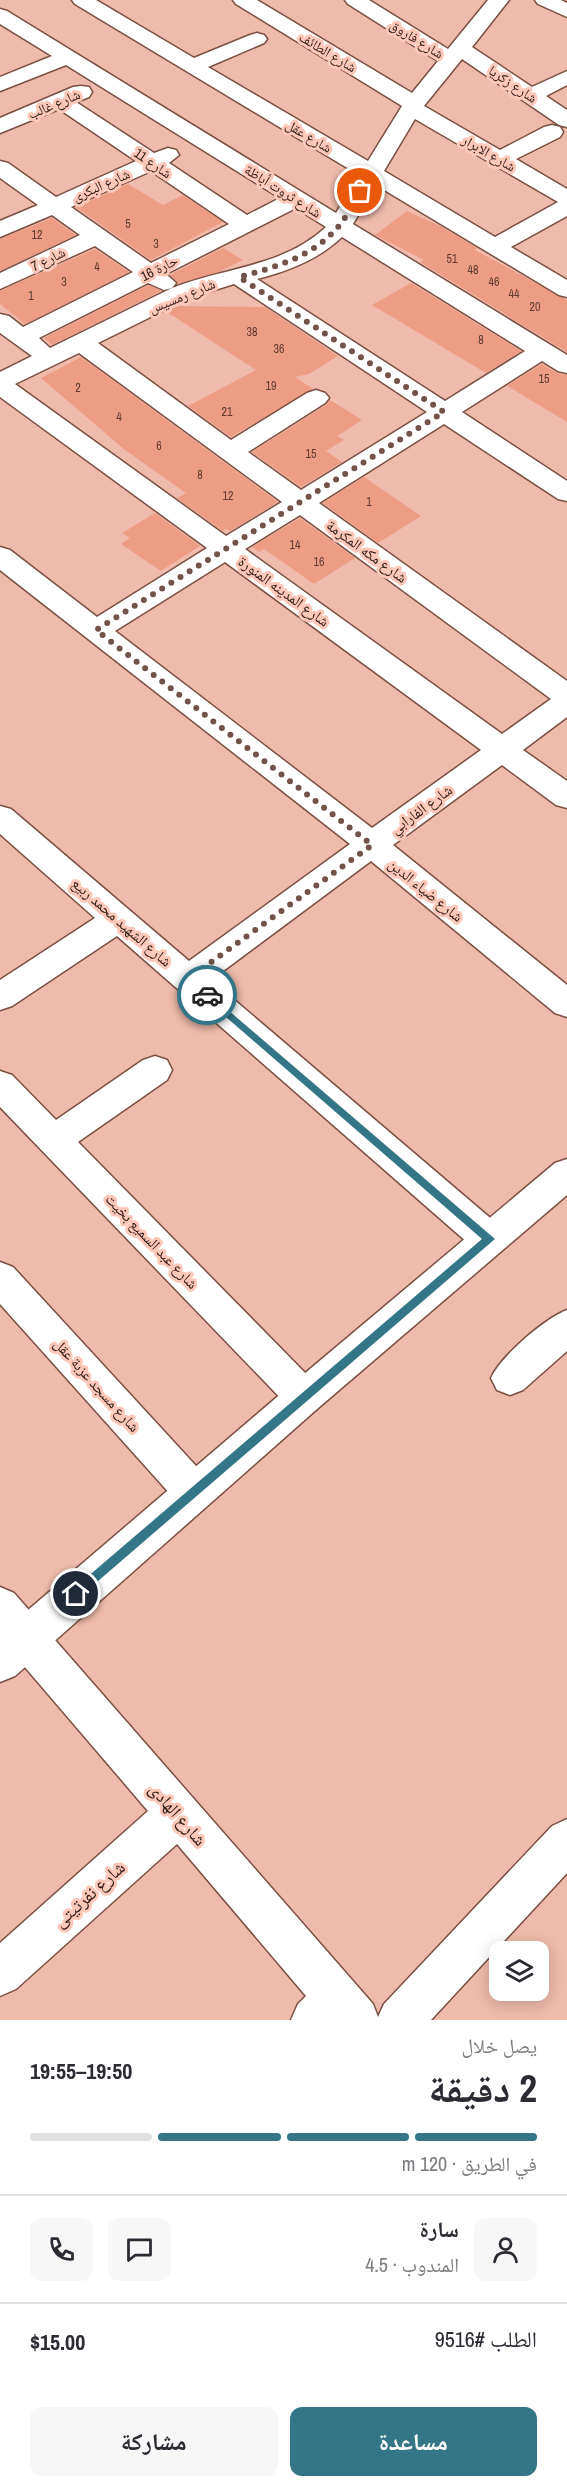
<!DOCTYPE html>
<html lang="ar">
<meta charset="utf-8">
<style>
:root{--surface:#fff;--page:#f7f7f7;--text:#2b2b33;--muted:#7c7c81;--line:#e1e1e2;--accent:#347687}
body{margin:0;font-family:"Archivo Narrow","Noto Naskh Arabic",sans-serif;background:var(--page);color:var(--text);direction:rtl;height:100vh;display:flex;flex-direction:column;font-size:22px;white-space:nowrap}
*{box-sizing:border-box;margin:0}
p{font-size:20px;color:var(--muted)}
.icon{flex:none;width:33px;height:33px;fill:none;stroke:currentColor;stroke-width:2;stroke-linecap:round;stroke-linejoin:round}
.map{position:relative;height:2020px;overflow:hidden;direction:ltr}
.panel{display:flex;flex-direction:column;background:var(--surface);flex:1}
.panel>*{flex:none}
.controls{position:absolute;left:489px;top:1941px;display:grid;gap:12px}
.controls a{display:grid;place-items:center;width:60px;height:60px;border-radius:12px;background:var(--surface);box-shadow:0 3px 15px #0003;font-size:30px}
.pin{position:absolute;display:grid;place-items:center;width:51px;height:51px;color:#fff;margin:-26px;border:3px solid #fff;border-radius:50%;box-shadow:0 2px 6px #0007}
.courier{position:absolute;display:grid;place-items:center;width:60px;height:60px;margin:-30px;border:4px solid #347687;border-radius:50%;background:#fff;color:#222;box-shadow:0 2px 8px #0007}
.overview em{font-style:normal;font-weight:700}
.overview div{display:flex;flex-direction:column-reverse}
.overview{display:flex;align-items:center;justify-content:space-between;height:102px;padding:0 30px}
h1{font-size:39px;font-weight:700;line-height:45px}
.bar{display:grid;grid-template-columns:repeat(4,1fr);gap:9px 6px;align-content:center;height:72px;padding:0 30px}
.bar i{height:8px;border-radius:4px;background:var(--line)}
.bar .current{background:var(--accent)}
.bar p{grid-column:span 4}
.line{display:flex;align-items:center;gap:15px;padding:0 30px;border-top:2px solid var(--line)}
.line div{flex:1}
.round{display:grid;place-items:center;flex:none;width:63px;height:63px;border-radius:12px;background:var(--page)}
.action{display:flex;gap:12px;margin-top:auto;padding:12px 30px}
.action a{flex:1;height:69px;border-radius:12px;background:var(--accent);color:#fff;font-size:24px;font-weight:700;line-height:69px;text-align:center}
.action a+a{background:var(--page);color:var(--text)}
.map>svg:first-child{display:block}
.building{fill:#ee9d85}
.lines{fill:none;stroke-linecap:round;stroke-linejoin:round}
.street-casing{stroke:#7b4f41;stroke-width:3}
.secondary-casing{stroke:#7b4f41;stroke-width:3}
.street{fill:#fff;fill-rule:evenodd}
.secondary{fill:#fff;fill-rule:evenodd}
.route{fill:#347687}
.done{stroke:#72534a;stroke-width:6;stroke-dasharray:0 10.8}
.labels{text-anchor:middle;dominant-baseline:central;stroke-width:6;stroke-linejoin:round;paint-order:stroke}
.number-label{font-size:12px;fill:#5e3c31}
.far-street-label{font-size:14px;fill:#2e1b15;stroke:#fdc8b8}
.street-label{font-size:15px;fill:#2e1b15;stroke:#fdc8b8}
.near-street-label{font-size:18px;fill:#2e1b15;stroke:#fdc8b8}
</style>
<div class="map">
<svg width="567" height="2020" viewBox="0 0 567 2020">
<rect width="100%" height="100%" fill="#efbbac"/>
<!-- building -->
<g class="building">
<path d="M 128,184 L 163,205 L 183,195 L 223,222 L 151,260 L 76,207 Z"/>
<path d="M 407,211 L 440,226 L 477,248 L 475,250 L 567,300 L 567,352 L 420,262 L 424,260 L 375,235 Z"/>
<path d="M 52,218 L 76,235 L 0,271 L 0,239 Z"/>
<path d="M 223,248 L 243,260 L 221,271 L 178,284 L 170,275 Z"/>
<path d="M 95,249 L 129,272 L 25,324 L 0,304 L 0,291 Z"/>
<path d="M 411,283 L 521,351 L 486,373 L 372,305 Z"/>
<path d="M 148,285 L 161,291 L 52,345 L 44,338 Z"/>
<path d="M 178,306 L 265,307 L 338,356 L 309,374 L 295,377 L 313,389 L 231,437 L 188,406 L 256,370 L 167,312 Z"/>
<path d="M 81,357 L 278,502 L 230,531 L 226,529 L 223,531 L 177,498 L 186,493 L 125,450 L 41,378 Z"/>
<path d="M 542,364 L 557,373 L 567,375 L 567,422 L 507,386 Z"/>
<path d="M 330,400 L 362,420 L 337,436 L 344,440 L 326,451 L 342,462 L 301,487 L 252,452 L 326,405 Z"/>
<path d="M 364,477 L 421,516 L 378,543 L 323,503 Z"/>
<path d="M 155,513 L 200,546 L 161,571 L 121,544 L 130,538 L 122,533 Z"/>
<path d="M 300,518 L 355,558 L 314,584 L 264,549 L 259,552 L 252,547 Z"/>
</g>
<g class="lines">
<defs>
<g id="street">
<path d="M 72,0 L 96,0 L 194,58 L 250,35 L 257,33 L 264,35 L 267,39 L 264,43 L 208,67 L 368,161 L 402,106 L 236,4 L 233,0 L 257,0 L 412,93 L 438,61 L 348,4 L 345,0 L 369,0 L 448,49 L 488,0 L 509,0 L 472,47 L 532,87 L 567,71 L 567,85 L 546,96 L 567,110 L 567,127 L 559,125 L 462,59 L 424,106 L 500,150 L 544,127 L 552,125 L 560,127 L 563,132 L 560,137 L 516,159 L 567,189 L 567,216 L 511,247 L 567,280 L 567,297 L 559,295 L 376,185 L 353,224 L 567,355 L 567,373 L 558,371 L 542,361 L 462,412 L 567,481 L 567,501 L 558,499 L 444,424 L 319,503 L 567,681 L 567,717 L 523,750 L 567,781 L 567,808 L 556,805 L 502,765 L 393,845 L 567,985 L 567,1017 L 555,1013 L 371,861 L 211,980 L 502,1228 L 507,1239 L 502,1250 L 489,1255 L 476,1250 L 117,936 L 12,1006 L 0,1010 L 0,980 L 95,918 L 0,834 L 0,806 L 11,809 L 189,961 L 350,844 L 0,570 L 0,547 L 10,550 L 97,617 L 207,548 L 0,397 L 0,372 L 32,356 L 0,333 L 0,314 L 9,316 L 23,327 L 133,272 L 95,246 L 0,289 L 0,273 L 80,235 L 52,215 L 0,237 L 0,221 L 38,205 L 0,178 L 0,161 L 8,163 L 56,197 L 136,161 L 59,109 L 0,133 L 0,118 L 73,87 L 81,86 L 89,87 L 92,92 L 89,97 L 76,102 L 154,153 L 168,148 L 176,150 L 179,155 L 169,163 L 247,215 L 280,198 L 66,65 L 0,91 L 0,77 L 52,56 L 0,24 L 0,9 L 7,11 L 336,213 L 359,175 L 75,4 ZM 415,119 L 558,202 L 495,237 L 384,171 ZM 151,171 L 229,224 L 151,263 L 71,207 ZM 296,208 L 326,227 C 283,267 225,267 172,288 L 176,283 L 166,274 ZM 342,237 L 525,351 L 445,401 L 257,279 C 289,271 319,259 342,237 ZM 148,283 L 164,290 L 172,288 L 50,348 L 39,338 ZM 234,284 L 427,412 L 301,490 L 248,452 L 325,403 L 329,398 L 325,393 L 316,390 L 307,393 L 231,440 L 98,343 L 189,298 ZM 79,353 L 282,502 L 226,536 L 15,384 ZM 300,515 L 551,699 L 502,734 L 245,549 ZM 225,562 L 481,750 L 372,828 L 115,631 Z"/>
<path d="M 535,0 L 561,0 L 567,3 L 567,17 L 538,4 Z"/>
<path d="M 155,1056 L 167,1060 L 172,1070 L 167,1080 L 78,1142 L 317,1385 L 323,1397 L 317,1409 L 304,1414 L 291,1409 L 0,1107 L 0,1071 L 12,1075 L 56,1120 L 143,1060 Z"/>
<path d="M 0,1262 L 13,1267 L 208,1479 L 214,1492 L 208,1505 L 194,1511 L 180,1505 L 0,1304 Z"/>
<path d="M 567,1310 L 567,1351 L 523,1390 L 510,1395 L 497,1390 L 491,1378 C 501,1356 544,1319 567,1310 Z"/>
<path d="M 0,1587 L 14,1593 L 373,2004 L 378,2017 L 384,2004 L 552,1826 L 567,1819 L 567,1873 L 431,2020 L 291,2020 L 298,2004 L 306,1996 L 177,1844 L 16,1989 L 0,1996 L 0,1943 L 148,1811 L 0,1638 Z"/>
</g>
<path id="secondary" d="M 567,1159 L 567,1195 L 317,1409 L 15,1676 L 0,1682 L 0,1634 L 291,1385 L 555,1163 Z"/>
</defs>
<!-- street casing -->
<use href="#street" class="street-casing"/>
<!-- secondary casing -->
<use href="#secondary" class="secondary-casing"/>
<!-- street -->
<use href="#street" class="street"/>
<!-- secondary -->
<use href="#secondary" class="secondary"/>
</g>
<!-- route -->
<path class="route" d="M 207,992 L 495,1239 L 76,1600 L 72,1598 L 72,1590 L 482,1239 L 204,998 L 204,993 Z"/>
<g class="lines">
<!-- done -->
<path class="done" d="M 207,995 L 188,979 L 372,845 L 96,630 L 444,412 L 239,277 C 276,267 312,257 338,227 C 347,217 353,203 360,191"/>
</g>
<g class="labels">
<!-- number labels -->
<g class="number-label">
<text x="128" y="224">5</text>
<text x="37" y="235">12</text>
<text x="156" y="244">3</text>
<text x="452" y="259">51</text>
<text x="97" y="267">4</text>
<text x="473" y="270">48</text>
<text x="64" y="282">3</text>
<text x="494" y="282">46</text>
<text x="514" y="294">44</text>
<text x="31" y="296">1</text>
<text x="535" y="307">20</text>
<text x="252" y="332">38</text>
<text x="481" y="340">8</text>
<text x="279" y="349">36</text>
<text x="544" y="379">15</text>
<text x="271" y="386">19</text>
<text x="78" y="388">2</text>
<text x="227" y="412">21</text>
<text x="119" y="417">4</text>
<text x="159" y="446">6</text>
<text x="311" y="454">15</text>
<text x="200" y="475">8</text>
<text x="228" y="496">12</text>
<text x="369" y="502">1</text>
<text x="295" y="545">14</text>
<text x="319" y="562">16</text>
</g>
<!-- far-street labels -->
<g class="far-street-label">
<text transform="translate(417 39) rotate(32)">شارع فاروق</text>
<text transform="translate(328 52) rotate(31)">شارع الطائف</text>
<text transform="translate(513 84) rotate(34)">شارع زكريا</text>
<text transform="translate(54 104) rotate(-23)">شارع غالب</text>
<text transform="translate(309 136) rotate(31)">شارع عقل</text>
<text transform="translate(489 153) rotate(30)">شارع الابرار</text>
<text transform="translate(153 163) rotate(34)">شارع 11</text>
<text transform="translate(101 185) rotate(-24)">شارع البكرى</text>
<text transform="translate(283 191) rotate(32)">شارع ثروت أباظة</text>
<text transform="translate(48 259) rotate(-26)">شارع 7</text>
<text transform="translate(159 268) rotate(-27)">حارة 16</text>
<text transform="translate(182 296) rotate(-22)">شارع رمسيس</text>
</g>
<!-- street labels -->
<g class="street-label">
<text transform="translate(367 551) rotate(36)">شارع مكه المكرمة</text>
<text transform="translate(284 591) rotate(36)">شارع المدينه المنورة</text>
<text transform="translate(421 809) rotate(-36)">شارع الفارابي</text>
<text transform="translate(426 890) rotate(39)">شارع ضياء الدين</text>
<text transform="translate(122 922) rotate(41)">شارع الشهيد محمد ربيع</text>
<text transform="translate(152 1241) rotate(46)">شارع عبد السميع بخيت</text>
<text transform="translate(97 1385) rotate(48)">شارع مسجد عزبة عقل</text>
</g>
<!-- near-street labels -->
<g class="near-street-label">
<text transform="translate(178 1814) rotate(49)">شارع الهادى</text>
<text transform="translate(89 1894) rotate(-42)">شارع نفرتيتى</text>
</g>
</g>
</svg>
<div class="controls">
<a><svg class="icon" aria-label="layers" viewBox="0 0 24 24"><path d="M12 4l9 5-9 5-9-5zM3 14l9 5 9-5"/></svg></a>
</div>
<div class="pin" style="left:360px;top:191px;background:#ea580c"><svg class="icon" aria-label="bag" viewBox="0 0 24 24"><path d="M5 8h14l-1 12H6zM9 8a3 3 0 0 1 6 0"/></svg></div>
<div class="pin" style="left:76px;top:1594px;background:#1f2937"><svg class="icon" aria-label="home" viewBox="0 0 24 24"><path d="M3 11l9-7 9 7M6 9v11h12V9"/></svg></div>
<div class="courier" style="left:207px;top:995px"><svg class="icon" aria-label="car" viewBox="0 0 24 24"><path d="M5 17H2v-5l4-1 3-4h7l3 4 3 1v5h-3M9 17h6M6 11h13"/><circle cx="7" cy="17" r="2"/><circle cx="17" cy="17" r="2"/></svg></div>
</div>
<section class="panel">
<div class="overview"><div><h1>2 دقيقة</h1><p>يصل خلال</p></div><em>19:50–19:55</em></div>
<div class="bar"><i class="current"></i><i class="current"></i><i class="current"></i><i></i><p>في الطريق · 120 m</p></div>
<div class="line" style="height:108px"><a class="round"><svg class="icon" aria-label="person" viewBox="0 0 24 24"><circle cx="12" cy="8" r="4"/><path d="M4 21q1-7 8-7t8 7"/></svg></a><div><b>سارة</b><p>المندوب · 4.5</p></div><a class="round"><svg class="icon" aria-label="chat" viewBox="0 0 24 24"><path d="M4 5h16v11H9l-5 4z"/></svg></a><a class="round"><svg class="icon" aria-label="phone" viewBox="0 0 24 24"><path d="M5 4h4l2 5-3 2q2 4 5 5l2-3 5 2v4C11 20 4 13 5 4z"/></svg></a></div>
<div class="line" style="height:78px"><div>الطلب #9516</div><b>$15.00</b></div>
<div class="action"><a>مساعدة</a><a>مشاركة</a></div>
</section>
